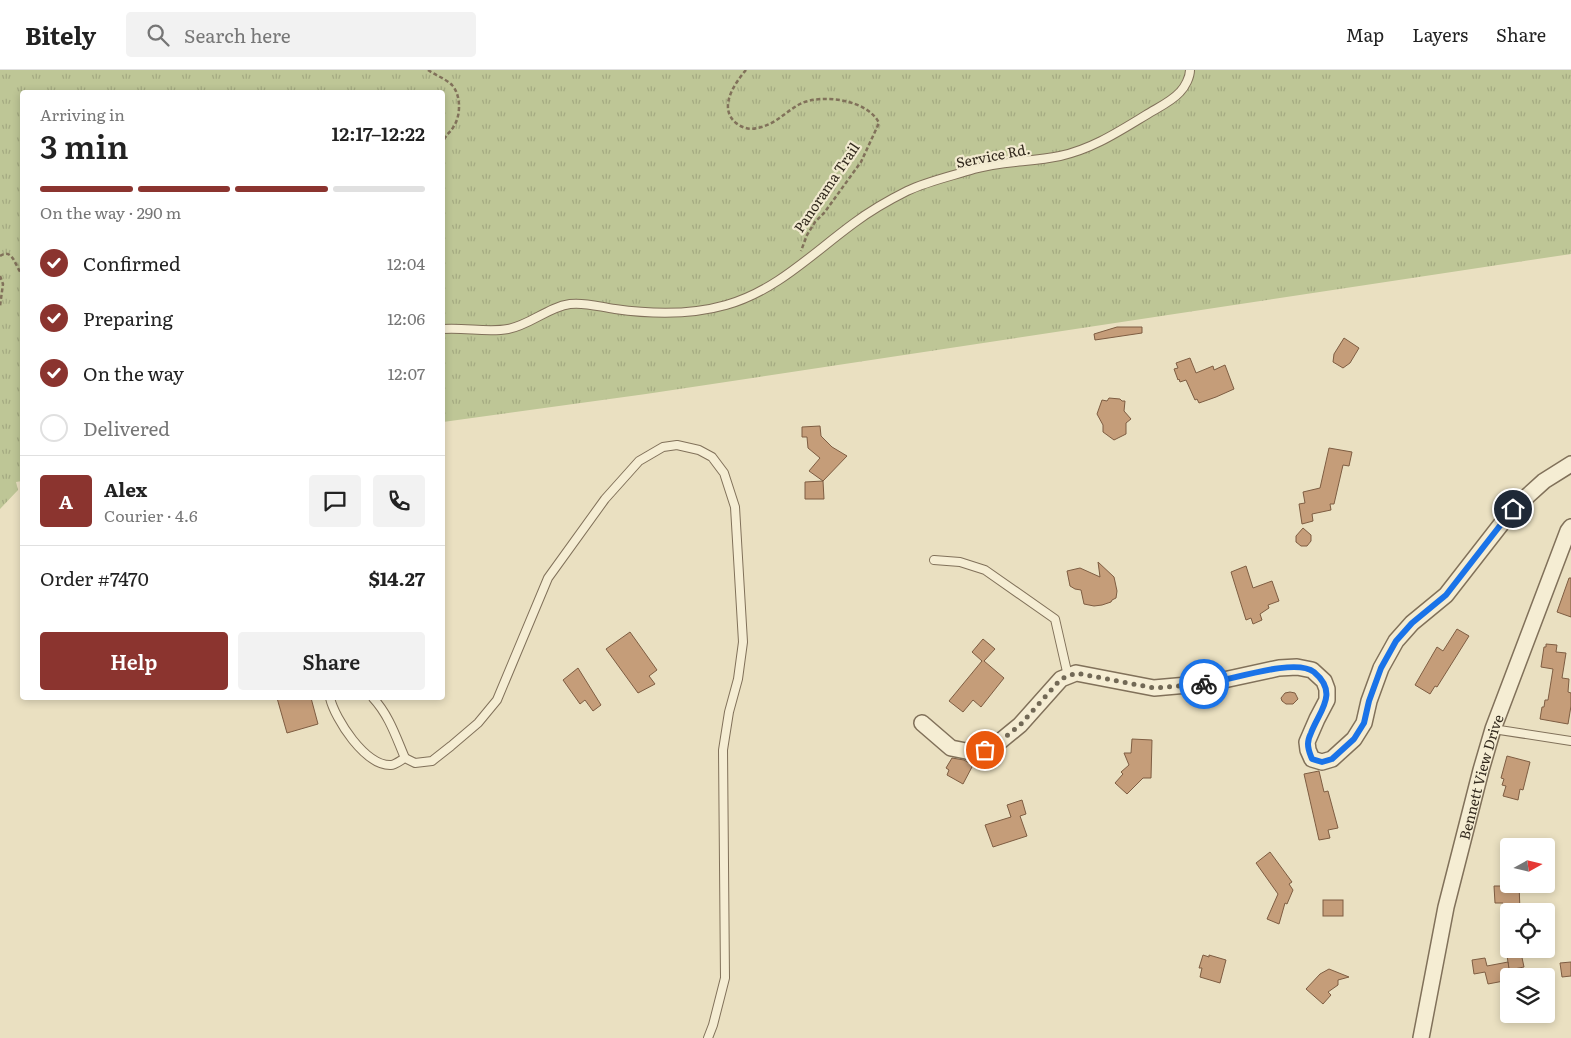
<!DOCTYPE html>
<meta charset="utf-8">
<style>
:root{--surface:#fff;--page:#f2f2f2;--text:#222;--muted:#767676;--line:#e0e0e0;--accent:#8b342f}
body{margin:0;font-family:Literata,serif;background:var(--page);color:var(--text);height:100vh;display:flex;flex-direction:column;font-size:19px;white-space:nowrap}
*{box-sizing:border-box;margin:0}
p{font-size:16px;color:var(--muted)}
.icon{flex:none;width:28px;height:28px;fill:none;stroke:currentColor;stroke-width:2;stroke-linecap:round;stroke-linejoin:round}
.map{position:relative;flex:1;overflow:hidden}
.details{position:absolute;left:20px;top:20px;width:425px;height:610px;display:flex;flex-direction:column;background:var(--surface);border-radius:5px;box-shadow:0 2px 8px #0003}
.details>*{flex:none}
.needle{width:32px;rotate:82deg}
.tools{position:absolute;left:1500px;top:768px;display:grid;gap:10px}
.tools a{display:grid;place-items:center;width:55px;height:55px;border-radius:5px;background:var(--surface);box-shadow:0 2px 8px #0003;font-size:25px}
.pin{position:absolute;display:grid;place-items:center;width:42px;height:42px;color:#fff;margin:-21px;border:2px solid #fff;border-radius:50%;box-shadow:0 1px 5px #0007}
.courier{position:absolute;display:grid;place-items:center;width:50px;height:50px;margin:-25px;border:4px solid #1a73e8;border-radius:50%;background:#fff;color:#222;box-shadow:0 1px 6px #0007}
.headline em{font-style:normal;font-weight:600}
.headline div{display:flex;flex-direction:column-reverse}
.headline{display:flex;align-items:center;justify-content:space-between;height:85px;padding:0 20px}
h1{font-size:32px;font-weight:600;line-height:38px}
.bar{display:grid;grid-template-columns:repeat(4,1fr);gap:8px 5px;align-content:center;height:60px;padding:0 20px}
.bar i{height:6px;border-radius:4px;background:var(--line)}
.bar .current{background:var(--accent)}
.bar p{grid-column:span 4}
.line{display:flex;align-items:center;gap:12px;padding:0 20px;border-top:1px solid var(--line)}
.line div{flex:1}
.round{display:grid;place-items:center;flex:none;width:52px;height:52px;border-radius:5px;background:var(--page)}
ol{padding:0 20px;list-style:none}
li{display:flex;align-items:center;gap:15px;height:55px}
li p{margin-inline-start:auto}
li .icon{padding:5px;border-radius:50%;background:var(--accent);color:#fff;stroke-width:4}
li:last-child{color:var(--muted)}
li i{width:28px;height:28px;border:2px solid var(--line);border-radius:50%}
.cta{display:flex;gap:10px;margin-top:auto;padding:10px 20px}
.cta a{flex:1;height:58px;border-radius:5px;background:var(--accent);color:#fff;font-size:20px;font-weight:600;line-height:58px;text-align:center}
.cta a+a{background:var(--page);color:var(--text)}
header{display:flex;align-items:center;gap:30px;box-sizing:border-box;height:70px;padding:0 25px;background:var(--surface);border-bottom:1px solid var(--line)}
header strong{font-size:24px}
nav{display:flex;gap:28px;margin-inline-start:auto;font-size:18px}
.search{width:350px;height:45px;background:var(--page);display:flex;align-items:center;gap:12px;box-sizing:border-box;padding:0 18px;border-radius:5px;color:var(--muted);font-size:19px}
.map>svg:first-child{display:block}
.grass{fill:url(#grass-tufts)}
.building{fill:#c59d79;stroke:#7e5d42}
.lines{fill:none;stroke-linecap:round;stroke-linejoin:round}
.service-casing{stroke:#81715a;stroke-width:10}
.minor-casing{stroke:#81715a;stroke-width:18}
.path{stroke:#81715a;stroke-width:2.5;stroke-dasharray:4 2.5;stroke-linecap:butt}
.service{stroke:#f5edd3;stroke-width:8}
.minor{stroke:#f5edd3;stroke-width:15}
.done{stroke:#726956;stroke-width:5;stroke-dasharray:0 9}
.route{stroke:#1a73e8;stroke-width:6}
.labels{text-anchor:middle;dominant-baseline:central;stroke-width:4.5;stroke-linejoin:round;paint-order:stroke}
.street-label{font-size:14px;fill:#32291d;stroke:#f2ead0}
</style>
<header>
<strong>Bitely</strong>
<div class="search"><svg class="icon" aria-label="search" viewBox="0 0 24 24"><circle cx="10" cy="10" r="6"/><path d="M15 15l6 6"/></svg>Search here</div>
<nav><a>Map</a><a>Layers</a><a>Share</a></nav>
</header>
<div class="map">
<svg width="1571" height="968" viewBox="0 0 1571 968">
<defs>
<pattern id="grass-tufts" width="24" height="20" patternUnits="userSpaceOnUse" patternTransform="scale(1.25)"><rect width="24" height="20" fill="#bec696"/><path d="M3 7l-1-3M5 7V3M7 7l1-3M15 17l-1-3M17 17v-4M19 17l1-3" fill="none" stroke="#a4aa81"/></pattern>
</defs>
<rect width="100%" height="100%" fill="#eae0c1"/>
<!-- grass -->
<path class="grass" d="M 0,0 L 1571,0 L 1571,184 L 646,324 L 443,352 L 442,22 L 22,22 L 22,411 L 16,412 L 18,420 L 0,439 Z"/>
<!-- building -->
<g class="building">
<path d="M 1117,257 L 1142,257 L 1142,263 L 1095,270 L 1094,264 Z"/>
<path d="M 1344,268 L 1359,278 L 1350,293 L 1343,298 L 1333,292 L 1334,284 Z"/>
<path d="M 1190,288 L 1196,303 L 1213,296 L 1214,300 L 1225,295 L 1234,319 L 1216,327 L 1199,333 L 1197,329 L 1195,330 L 1186,310 L 1180,312 L 1179,309 L 1178,310 L 1174,299 L 1178,298 L 1176,293 Z"/>
<path d="M 1109,328 L 1120,329 L 1122,331 L 1125,331 L 1124,341 L 1131,349 L 1126,353 L 1126,364 L 1114,370 L 1103,362 L 1103,355 L 1097,344 L 1102,330 L 1107,331 Z"/>
<path d="M 820,356 L 821,366 L 832,377 L 847,386 L 823,411 L 824,429 L 805,429 L 805,412 L 823,411 L 809,401 L 820,388 L 808,378 L 807,367 L 802,367 L 802,357 Z"/>
<path d="M 1329,378 L 1352,382 L 1349,396 L 1343,395 L 1334,434 L 1330,434 L 1331,440 L 1312,444 L 1313,451 L 1302,454 L 1299,434 L 1305,433 L 1303,422 L 1320,418 Z"/>
<path d="M 1303,458 L 1311,465 L 1311,471 L 1307,476 L 1301,476 L 1296,472 L 1296,466 Z"/>
<path d="M 1098,492 L 1114,507 L 1117,521 L 1116,528 L 1112,530 L 1111,532 L 1102,535 L 1094,536 L 1084,534 L 1081,520 L 1075,519 L 1070,516 L 1067,501 L 1080,498 L 1100,507 Z"/>
<path d="M 1246,496 L 1253,518 L 1272,511 L 1279,531 L 1268,535 L 1269,538 L 1260,544 L 1262,550 L 1253,554 L 1251,548 L 1246,550 L 1231,502 Z"/>
<path d="M 1569,508 L 1571,508 L 1571,547 L 1557,542 Z"/>
<path d="M 1457,559 L 1469,566 L 1437,617 L 1435,616 L 1430,624 L 1415,615 L 1437,577 L 1443,581 Z"/>
<path d="M 630,562 L 657,600 L 649,606 L 655,614 L 638,623 L 606,579 Z"/>
<path d="M 983,569 L 995,579 L 984,591 L 1004,608 L 981,637 L 973,630 L 963,642 L 949,631 L 982,591 L 972,582 Z"/>
<path d="M 1546,574 L 1557,575 L 1556,582 L 1566,583 L 1562,608 L 1569,609 L 1568,622 L 1571,623 L 1571,636 L 1568,654 L 1540,649 L 1542,637 L 1544,637 L 1545,630 L 1548,630 L 1553,599 L 1541,597 L 1544,577 L 1546,577 Z"/>
<path d="M 578,598 L 601,635 L 593,641 L 585,630 L 580,634 L 563,610 Z"/>
<path d="M 1290,622 L 1295,623 L 1298,629 L 1293,634 L 1286,634 L 1282,631 L 1281,628 L 1285,623 Z"/>
<path d="M 277,628 L 311,628 L 318,654 L 287,663 Z"/>
<path d="M 1132,669 L 1152,670 L 1151,708 L 1143,708 L 1127,724 L 1115,713 L 1123,704 L 1121,702 L 1129,695 L 1124,683 L 1131,683 Z"/>
<path d="M 1507,686 L 1530,692 L 1523,720 L 1520,719 L 1518,730 L 1503,726 L 1506,716 L 1502,715 L 1504,709 L 1501,708 Z"/>
<path d="M 952,688 L 964,690 L 973,695 L 963,714 L 947,705 L 949,700 L 946,698 Z"/>
<path d="M 1319,701 L 1324,722 L 1328,721 L 1338,758 L 1328,760 L 1330,768 L 1319,770 L 1304,704 Z"/>
<path d="M 1022,730 L 1026,744 L 1020,746 L 1027,766 L 993,777 L 985,755 L 1011,747 L 1007,735 Z"/>
<path d="M 1270,782 L 1292,812 L 1289,814 L 1293,820 L 1287,834 L 1285,833 L 1279,854 L 1267,849 L 1278,824 L 1256,793 Z"/>
<path d="M 1502,814 L 1519,814 L 1520,841 L 1503,841 L 1503,833 L 1495,833 L 1494,816 L 1502,816 Z"/>
<rect x="1323" y="830" width="20" height="16"/>
<path d="M 1521,883 L 1524,897 L 1509,900 L 1507,885 Z"/>
<path d="M 1203,885 L 1209,887 L 1209,885 L 1226,890 L 1220,913 L 1200,907 L 1202,898 L 1199,898 Z"/>
<path d="M 1485,888 L 1487,896 L 1508,892 L 1510,906 L 1509,906 L 1509,910 L 1488,914 L 1485,902 L 1474,904 L 1472,890 Z"/>
<path d="M 1571,892 L 1571,906 L 1562,907 L 1560,893 Z"/>
<path d="M 1329,899 L 1349,907 L 1338,910 L 1338,915 L 1328,922 L 1331,925 L 1323,934 L 1306,919 L 1320,904 Z"/>
</g>
<g class="lines">
<defs>
<g id="service">
<path d="M 442,259 C 465,257 487,263 508,259 C 530,255 548,237 570,234 C 585,232 600,237 615,239 C 650,244 691,245 726,235 C 776,221 813,183 854,153 C 870,141 889,130 907,121 C 928,111 952,106 974,99 C 1002,91 1032,92 1060,86 C 1092,79 1118,62 1146,45 C 1157,38 1171,32 1180,22 C 1185,17 1190,7 1190,0"/>
<path d="M 934,490 L 960,492 L 985,500 L 1055,549 L 1068,606"/>
<path d="M 330,628 C 335,649 365,696 391,695 C 395,695 401,690 405,688 L 415,693 L 432,691 L 451,676 L 478,653 L 497,630 L 548,508 L 605,429 L 639,391 L 663,377 L 677,375 L 699,380 L 712,387 L 724,403 L 735,437 L 743,572 L 738,609 L 729,642 L 723,680 L 725,908 L 713,955 L 708,968"/>
<path d="M 373,628 C 389,645 396,667 405,688"/>
<path d="M 1493,659 L 1571,671"/>
</g>
<g id="minor">
<path d="M 922,653 L 951,678 L 971,682 L 985,680 L 998,673 L 1020,655 L 1061,609 L 1076,603 L 1154,618 L 1210,613 L 1279,598 L 1297,597 L 1312,600 L 1324,611 L 1327,619 L 1327,630 L 1317,649 L 1307,672 L 1308,680 L 1312,689 L 1322,692 L 1332,689 L 1354,669 L 1364,653 L 1369,631 L 1381,598 L 1396,571 L 1412,553 L 1446,525 L 1513,439 L 1544,411 L 1571,394"/>
<path id="s1" d="M 1421,968 L 1446,837 L 1481,700 L 1493,659 L 1568,461 L 1571,457"/>
</g>
</defs>
<!-- service casing -->
<use href="#service" class="service-casing"/>
<!-- minor casing -->
<use href="#minor" class="minor-casing"/>
<!-- path -->
<g class="path">
<path d="M 428,0 C 435,5 446,9 452,15 C 461,25 461,45 454,56 C 450,63 444,66 442,75"/>
<path d="M 746,0 C 734,14 718,38 736,53 C 742,58 750,60 757,58 C 775,55 785,42 800,34 C 822,23 868,30 879,53 L 861,92 L 824,143 L 815,152 L 807,165 L 801,181"/>
<path d="M 0,186 C 13,177 15,197 22,204"/>
<path d="M 0,206 L 3,214 L 0,236"/>
</g>
<!-- service -->
<use href="#service" class="service"/>
<!-- minor -->
<use href="#minor" class="minor"/>
</g>
<g class="lines">
<!-- done -->
<path class="done" d="M 985,680 L 998,673 L 1020,655 L 1061,609 L 1076,603 L 1154,618 L 1204,614"/>
<!-- route -->
<path class="route" d="M 1204,614 C 1229,611 1295,587 1314,602 C 1339,623 1320,640 1311,663 C 1309,667 1308,670 1308,674 C 1308,680 1310,684 1312,689 L 1322,692 L 1332,689 L 1354,669 L 1364,653 L 1369,631 L 1381,598 L 1396,571 L 1412,553 L 1446,525 L 1513,439"/>
</g>
<g class="labels">
<!-- street labels -->
<g class="street-label">
<text transform="translate(993 85) rotate(-11)">Service Rd.</text>
<text transform="translate(826 117) rotate(-56)">Panorama Trail</text>
<text stroke="none"><textPath href="#s1" startOffset="268">Bennett View Drive</textPath></text>
</g>
</g>
</svg>
<div class="tools">
<a><svg class="needle" viewBox="-14 -14 28 28"><path d="M0-13l5 13h-10z" fill="#e53935"/><path d="M0 13l5-13h-10z" fill="#767676"/></svg></a>
<a><svg class="icon" aria-label="locate" viewBox="0 0 24 24"><circle cx="12" cy="12" r="6"/><path d="M12 2v4M12 18v4M2 12h4M18 12h4"/></svg></a>
<a><svg class="icon" aria-label="layers" viewBox="0 0 24 24"><path d="M12 4l9 5-9 5-9-5zM3 14l9 5 9-5"/></svg></a>
</div>
<div class="pin" style="left:985px;top:680px;background:#ea580c"><svg class="icon" aria-label="bag" viewBox="0 0 24 24"><path d="M5 8h14l-1 12H6zM9 8a3 3 0 0 1 6 0"/></svg></div>
<div class="pin" style="left:1513px;top:439px;background:#1f2937"><svg class="icon" aria-label="home" viewBox="0 0 24 24"><path d="M3 11l9-7 9 7M6 9v11h12V9"/></svg></div>
<div class="courier" style="left:1204px;top:614px"><svg class="icon" aria-label="bike" viewBox="0 0 24 24"><circle cx="6" cy="16" r="4"/><circle cx="18" cy="16" r="4"/><path d="M6 16l4-8h5l3 8M10 8l3 8H6M13 5h3"/></svg></div>
<section class="details">
<div class="headline"><div><h1>3 min</h1><p>Arriving in</p></div><em>12:17–12:22</em></div>
<div class="bar"><i class="current"></i><i class="current"></i><i class="current"></i><i></i><p>On the way · 290 m</p></div>
<ol>
<li><svg class="icon" aria-label="check" viewBox="0 0 24 24"><path d="M5 12l5 5 9-10"/></svg>Confirmed<p>12:04</p></li>
<li><svg class="icon" aria-label="check" viewBox="0 0 24 24"><path d="M5 12l5 5 9-10"/></svg>Preparing<p>12:06</p></li>
<li><svg class="icon" aria-label="check" viewBox="0 0 24 24"><path d="M5 12l5 5 9-10"/></svg>On the way<p>12:07</p></li>
<li><i></i>Delivered</li>
</ol>
<div class="line" style="height:90px"><b class="round" style="background:var(--accent);color:#fff">A</b><div><b>Alex</b><p>Courier · 4.6</p></div><a class="round"><svg class="icon" aria-label="chat" viewBox="0 0 24 24"><path d="M4 5h16v11H9l-5 4z"/></svg></a><a class="round"><svg class="icon" aria-label="phone" viewBox="0 0 24 24"><path d="M5 4h4l2 5-3 2q2 4 5 5l2-3 5 2v4C11 20 4 13 5 4z"/></svg></a></div>
<div class="line" style="height:65px"><div>Order #7470</div><b>$14.27</b></div>
<div class="cta"><a>Help</a><a>Share</a></div>
</section>
</div>
